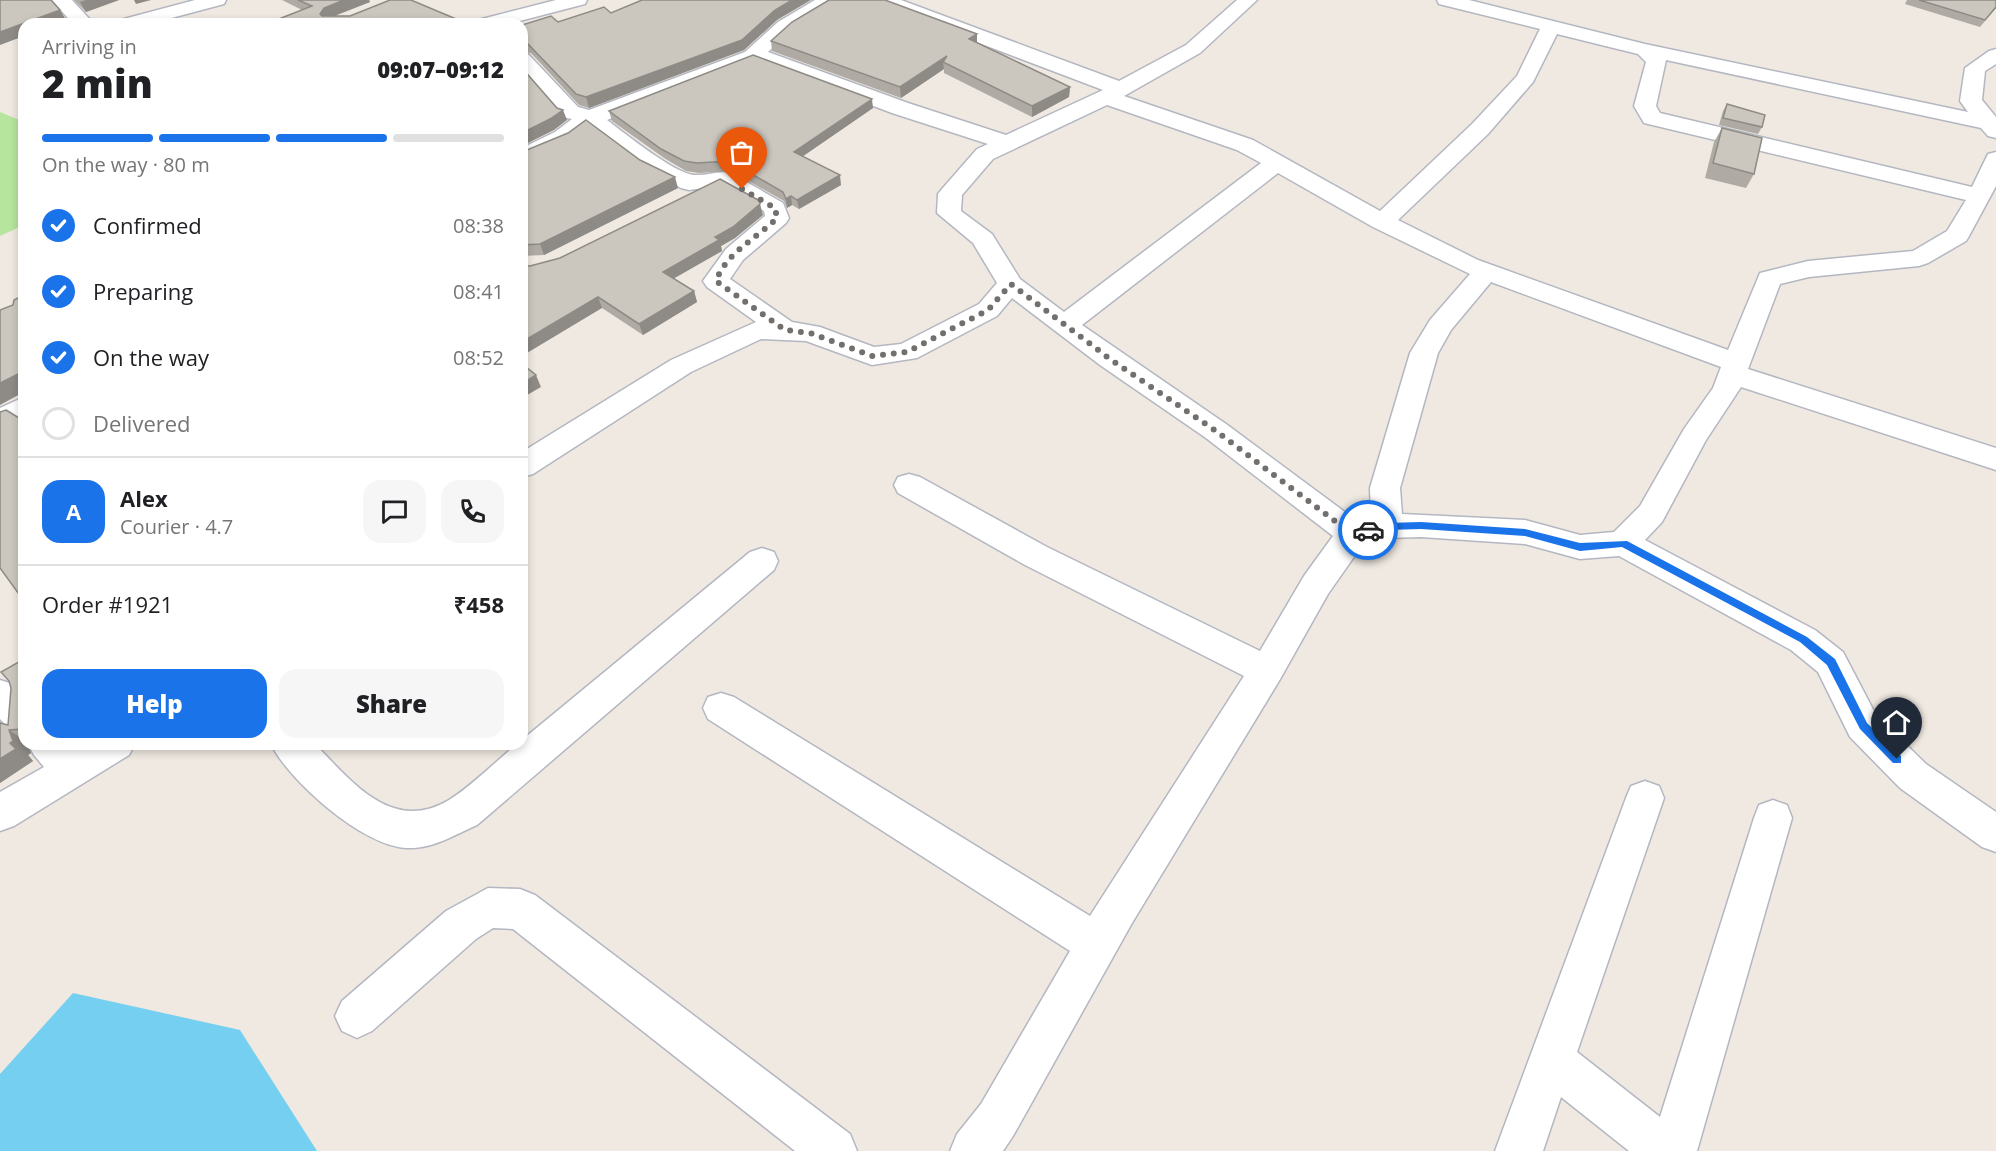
<!DOCTYPE html>
<meta charset="utf-8">
<style>
:root{--surface:#fff;--page:#f6f6f6;--text:#202124;--muted:#757577;--line:#e0e0e0;--accent:#1a73e8}
body{margin:0;font-family:"Open Sans",sans-serif;background:var(--page);color:var(--text);height:100vh;display:flex;flex-direction:column;font-size:22px;white-space:nowrap}
*{box-sizing:border-box;margin:0}
p{font-size:20px;color:var(--muted)}
.icon{flex:none;width:33px;height:33px;fill:none;stroke:currentColor;stroke-width:2;stroke-linecap:round;stroke-linejoin:round}
.map{position:relative;flex:1;overflow:hidden}
.details{position:absolute;left:18px;top:18px;width:510px;height:732px;display:flex;flex-direction:column;background:var(--surface);border-radius:18px;box-shadow:0 3px 9px #0003}
.details>*{flex:none}
.pin{position:absolute;display:grid;place-items:center;width:51px;height:51px;color:#fff;margin:-62px -26px;border-radius:50% 50% 50% 0;rotate:-45deg;box-shadow:0 0 6px #0007}
.pin .icon{rotate:45deg}
.courier{position:absolute;display:grid;place-items:center;width:60px;height:60px;margin:-30px;border:4px solid #1a73e8;border-radius:50%;background:#fff;color:#222;box-shadow:0 2px 8px #0007}
.head em{font-style:normal;font-weight:800}
.head div{display:flex;flex-direction:column-reverse}
.head{display:flex;align-items:center;justify-content:space-between;height:102px;padding:0 24px}
h1{font-size:39px;font-weight:800;line-height:45px}
.bar{display:grid;grid-template-columns:repeat(4,1fr);gap:9px 6px;align-content:center;height:72px;padding:0 24px}
.bar i{height:8px;border-radius:4px;background:var(--line)}
.bar .current{background:var(--accent)}
.bar p{grid-column:span 4}
.line{display:flex;align-items:center;gap:15px;padding:0 24px;border-top:2px solid var(--line)}
.line div{flex:1}
.round{display:grid;place-items:center;flex:none;width:63px;height:63px;border-radius:18px;background:var(--page)}
ol{padding:0 24px;list-style:none}
li{display:flex;align-items:center;gap:18px;height:66px}
li p{margin-inline-start:auto}
li .icon{padding:6px;border-radius:50%;background:var(--accent);color:#fff;stroke-width:4}
li:last-child{color:var(--muted)}
li i{width:33px;height:33px;border:3px solid var(--line);border-radius:50%}
.cta{display:flex;gap:12px;margin-top:auto;padding:12px 24px}
.cta a{flex:1;height:69px;border-radius:18px;background:var(--accent);color:#fff;font-size:24px;font-weight:800;line-height:69px;text-align:center}
.cta a+a{background:var(--page);color:var(--text)}
.map>svg:first-child{display:block}
.green{fill:#b6e59e}
.water{fill:#75cff0}
.lines{fill:none;stroke-linecap:round;stroke-linejoin:round}
.street-casing{stroke:#b4b7c1;stroke-width:3}
.street{fill:#fff;fill-rule:evenodd}
.wall{fill:#afaba4}
.shaded-wall{fill:#8e8b86}
.building{fill:#cbc7bf;stroke:#8e8b86;stroke-width:1.5}
.route{fill:#1a73e8}
.done{stroke:#726f6d;stroke-width:6;stroke-dasharray:0 10.8}
</style>
<div class="map">
<svg width="1996" height="1151" viewBox="0 0 1996 1151">
<rect width="100%" height="100%" fill="#efe9e1"/>
<!-- green -->
<path class="green" d="M 0,112 L 24,122 L 24,225 L 0,236 Z"/>
<!-- water -->
<path class="water" d="M 73,993 L 240,1030 L 317,1151 L 0,1151 L 0,1074 Z"/>
<g class="lines">
<defs>
<g id="street">
<path d="M 52,0 L 72,0 L 94,24 L 73,24 Z"/>
<path d="M 195,0 L 226,0 L 224,4 L 149,24 L 117,24 L 120,20 Z"/>
<path d="M 556,0 L 587,0 L 585,4 L 508,24 L 475,24 L 478,20 Z"/>
<path d="M 815,0 L 838,0 L 836,4 L 792,30 L 768,52 L 908,103 L 1006,135 L 1103,90 L 876,4 L 874,0 L 901,0 L 1119,81 L 1186,45 L 1237,0 L 1257,0 L 1200,53 L 1124,96 L 1253,140 L 1380,211 L 1472,124 L 1517,76 L 1540,29 L 1439,4 L 1437,0 L 1469,0 L 1645,44 L 1968,112 L 1960,101 L 1965,68 L 1989,51 L 1996,49 L 1996,64 L 1985,71 L 1982,100 L 1996,117 L 1996,138 L 1988,136 L 1981,128 L 1666,60 L 1656,106 L 1660,113 L 1972,187 L 1988,154 L 1996,152 L 1996,186 L 1969,236 L 1966,241 L 1928,263 L 1919,266 L 1809,277 L 1780,284 L 1748,369 L 1996,448 L 1996,470 L 1741,387 L 1706,440 L 1662,522 L 1645,540 L 1815,630 L 1843,652 L 1876,715 L 1926,764 L 1996,812 L 1996,852 L 1982,847 L 1900,788 L 1850,737 L 1818,672 L 1791,650 L 1619,556 L 1580,559 L 1525,544 L 1421,537 L 1387,538 L 1363,544 L 1328,594 L 1279,681 L 1132,923 L 1013,1136 L 1003,1151 L 950,1151 L 957,1134 L 981,1104 L 1070,951 L 708,719 L 703,708 L 708,697 L 721,693 L 734,697 L 1090,916 L 1244,676 L 1025,565 L 898,493 L 894,485 L 898,477 L 909,474 L 920,477 L 1047,547 L 1260,651 L 1304,576 L 1333,536 L 1206,438 L 1100,365 L 1012,298 L 997,316 L 917,358 L 872,365 L 806,341 L 761,339 L 691,372 L 533,474 L 522,477 L 522,452 L 671,360 L 756,322 L 707,287 L 703,281 L 726,249 L 765,216 L 764,211 L 719,186 L 689,190 L 681,188 L 644,169 L 589,128 L 571,142 L 522,164 L 522,148 L 555,132 L 572,119 L 562,117 L 522,71 L 522,53 L 529,55 L 578,107 L 589,110 L 745,52 L 778,22 ZM 1557,34 L 1638,54 L 1646,62 L 1634,106 L 1644,123 L 1966,200 L 1947,231 L 1913,251 L 1808,261 L 1760,273 L 1728,350 L 1478,260 L 1398,220 L 1488,134 L 1533,82 ZM 754,62 L 763,64 L 892,113 L 988,144 L 977,149 L 942,189 L 938,194 L 937,213 L 973,243 L 997,283 L 979,304 L 901,344 L 874,347 L 820,327 L 792,322 L 730,279 L 743,260 L 786,223 L 789,218 L 783,203 L 731,173 C 718,170 707,176 694,175 C 675,174 623,132 607,120 ZM 1107,105 L 1237,150 L 1261,163 L 1064,312 L 1020,279 L 992,234 L 961,211 L 962,195 L 993,159 ZM 1278,173 L 1373,227 L 1470,274 L 1430,320 L 1410,353 L 1370,488 L 1371,518 L 1357,521 L 1226,424 L 1082,325 ZM 1491,282 L 1721,367 L 1713,388 L 1684,429 L 1640,506 L 1614,532 L 1580,535 L 1525,520 L 1402,514 L 1400,488 L 1438,353 L 1451,330 Z"/>
<path d="M 24,397 L 24,420 L 0,431 L 0,408 Z"/>
<path d="M 762,548 L 774,552 L 778,561 L 774,570 L 477,825 C 454,835 433,849 407,848 C 364,847 289,781 271,744 L 315,744 C 352,782 392,834 449,800 C 473,785 495,762 517,744 L 522,744 L 522,740 L 750,552 Z"/>
<path d="M 0,680 L 13,684 L 24,696 L 24,736 L 11,731 L 0,719 Z"/>
<path d="M 28,744 L 71,744 L 76,748 L 83,744 L 135,744 L 129,755 L 14,826 L 0,831 L 0,792 L 44,767 L 34,755 Z"/>
<path d="M 1645,781 L 1659,786 L 1664,798 L 1577,1052 L 1660,1117 L 1754,818 L 1759,805 L 1773,800 L 1787,805 L 1792,818 L 1697,1151 L 1629,1151 L 1561,1097 L 1543,1151 L 1495,1151 L 1626,798 L 1631,786 Z"/>
<path d="M 488,888 L 520,889 L 535,895 L 850,1134 L 857,1151 L 795,1151 L 513,929 L 493,928 L 476,939 L 372,1031 L 357,1038 L 342,1031 L 335,1016 L 342,1001 L 446,911 Z"/>
</g>
</defs>
<!-- street casing -->
<use href="#street" class="street-casing"/>
<!-- street -->
<use href="#street" class="street"/>
</g>
<!-- wall -->
<g class="wall">
<path d="M 74,0 L 119,0 L 86,12 Z"/>
<path d="M 282,0 L 369,0 L 370,2 L 334,16 L 468,24 L 266,24 L 302,10 Z"/>
<path d="M 1907,0 L 1996,0 L 1996,8 L 1980,27 L 1905,4 Z"/>
<path d="M 611,13 L 777,20 L 744,50 L 589,108 L 579,105 L 531,53 L 522,52 L 522,25 L 558,22 Z"/>
<path d="M 977,34 L 977,42 L 1070,87 L 1069,97 L 1032,117 L 944,73 L 944,69 L 901,98 L 772,51 L 771,41 Z"/>
<path d="M 1727,104 L 1762,127 L 1758,134 L 1719,125 L 1723,111 Z"/>
<path d="M 873,108 L 803,156 L 841,185 L 799,209 L 792,205 L 787,208 L 784,201 L 731,171 L 699,173 L 686,171 L 664,158 L 612,121 L 609,111 Z"/>
<path d="M 1722,128 L 1754,174 L 1746,188 L 1705,178 L 1714,142 Z"/>
<path d="M 522,152 L 678,188 L 544,255 L 522,256 Z"/>
<path d="M 763,215 L 735,238 L 721,246 L 722,251 L 673,278 L 694,291 L 697,302 L 643,335 L 602,308 L 530,266 Z"/>
<path d="M 24,659 L 24,744 L 27,744 L 31,753 L 28,755 L 33,761 L 0,783 L 0,722 L 8,725 Z"/>
</g>
<!-- shaded-wall -->
<g class="shaded-wall">
<path d="M 86,0 L 119,0 L 86,12 L 80,2 Z"/>
<path d="M 134,0 L 151,0 L 136,4 Z"/>
<path d="M 344,0 L 369,0 L 370,2 L 329,18 L 325,24 L 320,14 L 324,8 Z"/>
<path d="M 792,0 L 811,0 L 777,20 L 744,50 L 589,108 L 586,97 L 775,10 Z"/>
<path d="M 60,10 L 66,20 L 56,24 L 24,24 L 24,36 L 0,45 L 0,32 Z"/>
<path d="M 977,34 L 977,45 L 969,39 Z"/>
<path d="M 947,56 L 943,62 L 944,69 L 901,98 L 900,87 Z"/>
<path d="M 1070,87 L 1069,97 L 1032,117 L 1032,106 Z"/>
<path d="M 872,99 L 873,108 L 796,161 L 794,152 Z"/>
<path d="M 563,110 L 567,120 L 554,130 L 522,146 L 522,133 Z"/>
<path d="M 840,175 L 841,185 L 799,209 L 797,200 Z"/>
<path d="M 675,177 L 678,188 L 544,255 L 540,244 Z"/>
<path d="M 791,196 L 792,205 L 787,208 L 786,199 Z"/>
<path d="M 760,204 L 763,215 L 735,238 L 721,246 L 722,251 L 666,283 L 663,272 L 715,237 Z"/>
<path d="M 694,291 L 697,302 L 643,335 L 639,324 Z"/>
<path d="M 598,297 L 602,308 L 522,356 L 522,342 Z"/>
<path d="M 24,371 L 24,392 L 0,405 L 0,383 Z"/>
<path d="M 536,375 L 541,387 L 522,398 L 522,384 Z"/>
<path d="M 9,730 L 24,740 L 24,744 L 27,744 L 31,753 L 28,755 L 33,761 L 0,783 L 0,759 L 10,743 Z"/>
</g>
<!-- building -->
<g class="building">
<path d="M 0,0 L 51,0 L 60,10 L 0,32 Z"/>
<path d="M 298,0 L 344,0 L 324,8 L 320,14 L 322,16 L 350,16 L 390,0 L 411,0 L 468,24 L 266,24 L 312,6 Z"/>
<path d="M 642,0 L 792,0 L 775,10 L 742,40 L 586,97 L 576,94 L 527,43 L 522,42 L 522,25 L 551,16 L 558,22 L 604,7 L 611,13 Z"/>
<path d="M 829,0 L 885,0 L 977,34 L 969,39 L 1070,87 L 1032,106 L 943,62 L 947,56 L 900,87 L 771,41 L 792,22 Z"/>
<path d="M 1919,0 L 1996,0 L 1996,7 L 1985,20 Z"/>
<path d="M 753,55 L 872,99 L 794,152 L 840,175 L 797,200 L 791,196 L 786,199 L 783,192 L 729,161 L 697,163 L 684,161 L 661,149 L 609,111 Z"/>
<path d="M 522,68 L 557,108 L 563,110 L 550,119 L 522,133 Z"/>
<path d="M 1727,104 L 1765,115 L 1762,127 L 1723,118 Z"/>
<path d="M 586,120 L 640,160 L 675,177 L 540,244 L 522,245 L 522,152 L 568,133 Z"/>
<path d="M 1722,128 L 1762,138 L 1754,174 L 1713,163 Z"/>
<path d="M 720,179 L 760,201 L 760,204 L 733,227 L 715,237 L 719,240 L 663,272 L 694,291 L 639,324 L 598,297 L 522,342 L 522,265 L 530,266 L 560,258 Z"/>
<path d="M 24,295 L 24,371 L 0,383 L 0,310 L 13,305 L 14,300 Z"/>
<path d="M 522,364 L 536,375 L 522,384 Z"/>
<path d="M 6,410 L 24,421 L 24,601 L 0,568 L 0,412 Z"/>
<path d="M 24,659 L 24,729 L 9,730 L 13,741 L 10,743 L 16,749 L 0,759 L 0,723 L 8,725 L 11,688 L 9,681 L 1,672 Z"/>
</g>
<!-- route -->
<path class="route" d="M 1421,522 L 1525,529 L 1580,543 L 1627,541 L 1807,637 L 1835,659 L 1867,723 L 1901,756 L 1901,763 L 1893,763 L 1860,729 L 1827,665 L 1800,642 L 1622,547 L 1580,551 L 1525,536 L 1421,529 L 1387,530 L 1368,534 L 1363,530 L 1364,528 L 1387,523 Z"/>
<g class="lines">
<!-- done -->
<path class="done" d="M 742,189 L 775,208 L 777,218 C 757,238 726,253 716,281 L 785,330 L 810,333 L 872,356 L 907,352 L 988,310 L 1011,284 L 1110,359 L 1216,431 L 1352,534 L 1368,530"/>
</g>
</svg>
<div class="pin" style="left:742px;top:189px;background:#ea580c"><svg class="icon" aria-label="bag" viewBox="0 0 24 24"><path d="M5 8h14l-1 12H6zM9 8a3 3 0 0 1 6 0"/></svg></div>
<div class="pin" style="left:1897px;top:759px;background:#1f2937"><svg class="icon" aria-label="home" viewBox="0 0 24 24"><path d="M3 11l9-7 9 7M6 9v11h12V9"/></svg></div>
<div class="courier" style="left:1368px;top:530px"><svg class="icon" aria-label="car" viewBox="0 0 24 24"><path d="M5 17H2v-5l4-1 3-4h7l3 4 3 1v5h-3M9 17h6M6 11h13"/><circle cx="7" cy="17" r="2"/><circle cx="17" cy="17" r="2"/></svg></div>
<section class="details">
<div class="head"><div><h1>2 min</h1><p>Arriving in</p></div><em>09:07–09:12</em></div>
<div class="bar"><i class="current"></i><i class="current"></i><i class="current"></i><i></i><p>On the way · 80 m</p></div>
<ol>
<li><svg class="icon" aria-label="check" viewBox="0 0 24 24"><path d="M5 12l5 5 9-10"/></svg>Confirmed<p>08:38</p></li>
<li><svg class="icon" aria-label="check" viewBox="0 0 24 24"><path d="M5 12l5 5 9-10"/></svg>Preparing<p>08:41</p></li>
<li><svg class="icon" aria-label="check" viewBox="0 0 24 24"><path d="M5 12l5 5 9-10"/></svg>On the way<p>08:52</p></li>
<li><i></i>Delivered</li>
</ol>
<div class="line" style="height:108px"><b class="round" style="background:var(--accent);color:#fff">A</b><div><b>Alex</b><p>Courier · 4.7</p></div><a class="round"><svg class="icon" aria-label="chat" viewBox="0 0 24 24"><path d="M4 5h16v11H9l-5 4z"/></svg></a><a class="round"><svg class="icon" aria-label="phone" viewBox="0 0 24 24"><path d="M5 4h4l2 5-3 2q2 4 5 5l2-3 5 2v4C11 20 4 13 5 4z"/></svg></a></div>
<div class="line" style="height:78px"><div>Order #1921</div><b>₹458</b></div>
<div class="cta"><a>Help</a><a>Share</a></div>
</section>
</div>
